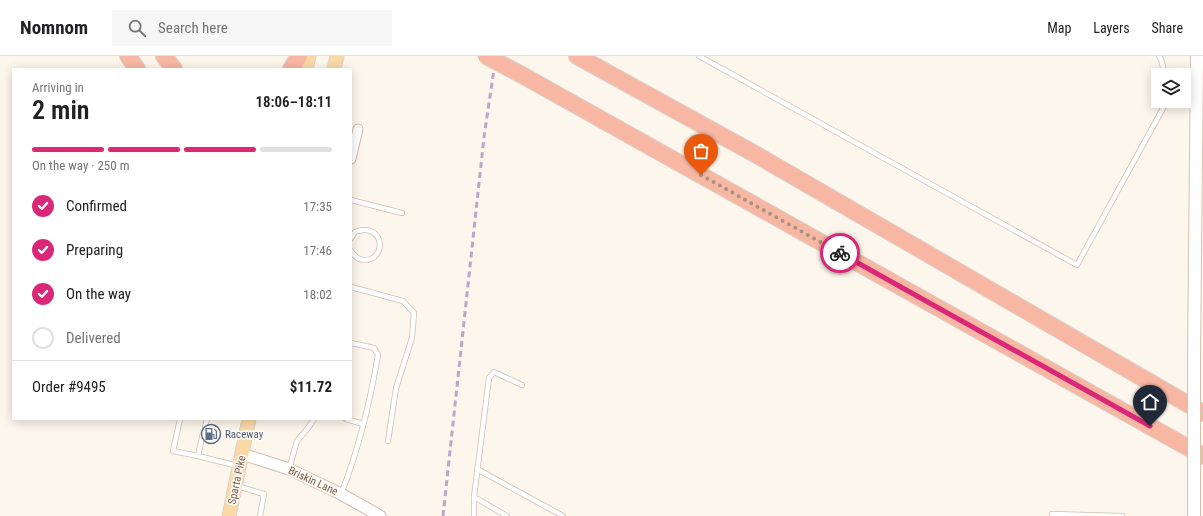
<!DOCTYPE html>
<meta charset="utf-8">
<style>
:root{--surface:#fff;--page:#f6f6f6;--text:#202124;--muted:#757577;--line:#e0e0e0;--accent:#db2777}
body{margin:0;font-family:"Roboto Condensed",sans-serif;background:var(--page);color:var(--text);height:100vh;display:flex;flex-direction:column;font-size:15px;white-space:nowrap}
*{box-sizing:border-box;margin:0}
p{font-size:13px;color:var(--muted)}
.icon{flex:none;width:22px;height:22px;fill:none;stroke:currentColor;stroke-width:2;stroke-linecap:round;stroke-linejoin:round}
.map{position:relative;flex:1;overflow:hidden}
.details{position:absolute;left:12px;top:12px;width:340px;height:352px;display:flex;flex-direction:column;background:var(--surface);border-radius:0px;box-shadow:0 2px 10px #0003}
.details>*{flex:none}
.controls{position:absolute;left:1151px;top:12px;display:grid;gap:8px}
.controls a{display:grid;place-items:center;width:40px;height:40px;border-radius:0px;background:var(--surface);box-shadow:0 2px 10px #0003;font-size:20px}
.pin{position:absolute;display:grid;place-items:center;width:34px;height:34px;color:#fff;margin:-41px -17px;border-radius:50% 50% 50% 0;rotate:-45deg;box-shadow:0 0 4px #0007}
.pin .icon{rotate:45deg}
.courier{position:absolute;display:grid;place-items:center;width:40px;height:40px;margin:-20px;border:3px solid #db2777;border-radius:50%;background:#fff;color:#222;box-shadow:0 1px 5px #0007}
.head em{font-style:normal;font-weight:600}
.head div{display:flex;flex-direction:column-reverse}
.head{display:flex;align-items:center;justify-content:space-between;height:68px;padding:0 20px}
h1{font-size:26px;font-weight:600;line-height:30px}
.bar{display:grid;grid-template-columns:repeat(4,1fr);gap:6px 4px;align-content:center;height:48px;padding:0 20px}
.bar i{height:5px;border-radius:3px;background:var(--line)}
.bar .on{background:var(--accent)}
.bar p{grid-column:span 4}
.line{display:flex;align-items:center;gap:10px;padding:0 20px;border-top:1px solid var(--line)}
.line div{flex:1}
ol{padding:0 20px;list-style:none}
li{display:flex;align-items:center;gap:12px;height:44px}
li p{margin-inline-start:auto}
li .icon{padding:4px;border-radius:50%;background:var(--accent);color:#fff;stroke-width:4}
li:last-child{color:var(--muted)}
li i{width:22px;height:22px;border:2px solid var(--line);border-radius:50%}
header{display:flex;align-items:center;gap:24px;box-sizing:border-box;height:56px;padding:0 20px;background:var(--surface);border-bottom:1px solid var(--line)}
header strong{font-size:19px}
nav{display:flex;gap:22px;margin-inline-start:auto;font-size:14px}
.search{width:280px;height:36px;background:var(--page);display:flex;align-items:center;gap:10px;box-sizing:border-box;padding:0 14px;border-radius:0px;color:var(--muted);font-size:15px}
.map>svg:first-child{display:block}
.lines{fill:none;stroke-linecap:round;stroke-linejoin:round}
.service-casing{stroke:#d1beb0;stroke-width:6}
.minor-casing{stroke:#d1beb0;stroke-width:11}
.tertiary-casing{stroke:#d1beb0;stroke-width:13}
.secondary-casing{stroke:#d6c0b0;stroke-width:14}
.primary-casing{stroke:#dad1cd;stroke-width:15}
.motorway-casing{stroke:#dad1cd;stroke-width:18}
.service{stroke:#fff;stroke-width:4.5}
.minor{stroke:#fff;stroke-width:9}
.tertiary{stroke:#fff;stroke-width:11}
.secondary{stroke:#fff;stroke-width:12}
.primary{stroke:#fbd9a5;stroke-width:13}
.motorway{stroke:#f7b7a3;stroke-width:16}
.rail{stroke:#b9a8c9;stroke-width:3;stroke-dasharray:6 4;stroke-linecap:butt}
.secondary-bridge-casing{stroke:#d6c0b0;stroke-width:14;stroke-linecap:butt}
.motorway-bridge-casing{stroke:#dad1cd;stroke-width:18;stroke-linecap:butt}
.secondary-bridge{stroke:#fff;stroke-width:12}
.motorway-bridge{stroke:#f7b7a3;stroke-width:16}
.done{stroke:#a89285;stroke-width:4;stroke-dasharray:0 7.2}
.route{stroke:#db2777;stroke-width:5}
.labels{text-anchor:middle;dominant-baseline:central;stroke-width:3.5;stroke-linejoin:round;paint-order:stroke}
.service-label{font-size:11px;fill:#4e5e75;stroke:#fffaf3;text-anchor:start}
.street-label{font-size:11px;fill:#7a5c4d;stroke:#fffaf3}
</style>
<header>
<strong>Nomnom</strong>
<div class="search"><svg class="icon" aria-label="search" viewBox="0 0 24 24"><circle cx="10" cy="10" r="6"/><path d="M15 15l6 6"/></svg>Search here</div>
<nav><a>Map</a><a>Layers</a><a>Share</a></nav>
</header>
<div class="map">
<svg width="1203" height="460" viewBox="0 0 1203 460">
<rect width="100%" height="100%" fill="#fdf6ec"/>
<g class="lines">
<defs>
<g id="service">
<path d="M 699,0 L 1077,209 L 1167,45"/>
<path d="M 1159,0 L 1161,3 L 1165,19"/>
<path d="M 1184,29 L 1195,19"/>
<path d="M 351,144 L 402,157"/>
<path d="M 351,182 L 355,176 C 386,165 387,206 363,204 C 357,203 354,200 351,195"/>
<path d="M 351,231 L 403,245 L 414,257 L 412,282 L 396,332 L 388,385"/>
<path d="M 180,363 L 173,395 L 198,400"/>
<path d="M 346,363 L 363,368"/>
<path d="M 205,371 L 207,363"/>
<path d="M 203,377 L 198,400 L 238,410"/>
<path d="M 289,413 L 297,385 L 308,372 L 314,363"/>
<path d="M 477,413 L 563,460"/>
<path d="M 237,430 L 264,438 L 260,460"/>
<path d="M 341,438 C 359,393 370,346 378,299 L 374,292 L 351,287"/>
<path d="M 474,441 L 507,460"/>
<path d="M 474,460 L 474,441 L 489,322 L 494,316 L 522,329"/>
<path d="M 1052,460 L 1052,458 L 1122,460"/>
</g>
<path id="minor" d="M 351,103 L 358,73"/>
<path id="tertiary" d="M 242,398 L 289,413 L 341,438 L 380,460"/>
<g id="secondary">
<path d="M 1194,301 L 1197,0"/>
<path d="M 1194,460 L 1194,442"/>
</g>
<g id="primary">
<path d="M 306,13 L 309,0"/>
<path d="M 334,13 L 337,0"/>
<path d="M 229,460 L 249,363"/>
</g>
<g id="motorway">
<path d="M 128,0 L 137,13"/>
<path d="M 164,0 L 174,13"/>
<path d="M 577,0 L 755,98 L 1203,357"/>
<path d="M 291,13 L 299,0"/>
<path d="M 522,19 L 1203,400"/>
</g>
</defs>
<!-- service casing -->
<use href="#service" class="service-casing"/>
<!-- minor casing -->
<use href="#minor" class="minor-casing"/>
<!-- tertiary casing -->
<use href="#tertiary" class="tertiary-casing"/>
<!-- secondary casing -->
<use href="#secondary" class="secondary-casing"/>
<!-- primary casing -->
<use href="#primary" class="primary-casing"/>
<!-- motorway casing -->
<use href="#motorway" class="motorway-casing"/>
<!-- service -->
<use href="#service" class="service"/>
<!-- minor -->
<use href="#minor" class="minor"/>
<!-- tertiary -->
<use href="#tertiary" class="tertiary"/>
<!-- secondary -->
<use href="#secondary" class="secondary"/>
<!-- primary -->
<use href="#primary" class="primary"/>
<!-- motorway -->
<use href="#motorway" class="motorway"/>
<!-- rail -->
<path class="rail" d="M 443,460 L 484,81 L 496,0"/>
<defs>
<path id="secondary-bridge" d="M 1194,442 L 1194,301"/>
<path id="motorway-bridge" d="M 486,0 L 522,19"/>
</defs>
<!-- secondary-bridge casing -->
<use href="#secondary-bridge" class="secondary-bridge-casing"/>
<!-- motorway-bridge casing -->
<use href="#motorway-bridge" class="motorway-bridge-casing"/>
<!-- secondary-bridge -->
<use href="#secondary-bridge" class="secondary-bridge"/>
<!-- motorway-bridge -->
<use href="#motorway-bridge" class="motorway-bridge"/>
</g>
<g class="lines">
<!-- done -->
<path class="done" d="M 701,119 L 840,197"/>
<!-- route -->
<path class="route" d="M 840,197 L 1150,370"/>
</g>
<!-- icons -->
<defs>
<symbol id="fuel-ring" viewBox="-11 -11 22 22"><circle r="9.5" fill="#fffaf3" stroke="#5c6f8a" stroke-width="1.5"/><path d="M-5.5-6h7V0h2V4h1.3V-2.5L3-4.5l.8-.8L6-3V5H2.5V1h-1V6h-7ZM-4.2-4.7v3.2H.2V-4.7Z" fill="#5c6f8a"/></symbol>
</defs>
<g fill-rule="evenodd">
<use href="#fuel-ring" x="200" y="367" width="22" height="22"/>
</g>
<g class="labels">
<!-- service labels -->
<g class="service-label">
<text x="225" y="378">Raceway</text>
</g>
<!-- street labels -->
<g class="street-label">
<text transform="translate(237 424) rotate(-78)">Sparta Pike</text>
<text transform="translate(313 425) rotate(25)">Briskin Lane</text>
</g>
</g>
</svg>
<div class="controls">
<a><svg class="icon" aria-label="layers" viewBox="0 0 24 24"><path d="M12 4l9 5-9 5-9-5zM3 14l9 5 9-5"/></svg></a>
</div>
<div class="pin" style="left:701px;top:119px;background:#ea580c"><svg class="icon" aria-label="bag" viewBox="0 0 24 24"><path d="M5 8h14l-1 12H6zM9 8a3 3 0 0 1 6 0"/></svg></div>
<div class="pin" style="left:1150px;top:370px;background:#1f2937"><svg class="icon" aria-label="home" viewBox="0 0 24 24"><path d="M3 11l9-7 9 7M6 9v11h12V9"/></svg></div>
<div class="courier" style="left:840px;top:197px"><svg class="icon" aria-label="bike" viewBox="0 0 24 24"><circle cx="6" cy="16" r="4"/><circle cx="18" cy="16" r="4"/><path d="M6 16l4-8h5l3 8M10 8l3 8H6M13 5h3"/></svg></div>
<section class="details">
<div class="head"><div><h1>2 min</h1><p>Arriving in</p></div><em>18:06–18:11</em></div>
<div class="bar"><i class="on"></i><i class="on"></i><i class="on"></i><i></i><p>On the way · 250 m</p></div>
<ol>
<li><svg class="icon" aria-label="check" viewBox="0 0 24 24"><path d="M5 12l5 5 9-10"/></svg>Confirmed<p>17:35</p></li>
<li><svg class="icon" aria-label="check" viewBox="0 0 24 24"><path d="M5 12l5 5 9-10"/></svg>Preparing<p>17:46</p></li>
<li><svg class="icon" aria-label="check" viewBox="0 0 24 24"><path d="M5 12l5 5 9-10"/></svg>On the way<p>18:02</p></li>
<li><i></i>Delivered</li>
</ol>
<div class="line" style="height:52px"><div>Order #9495</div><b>$11.72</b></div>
</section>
</div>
